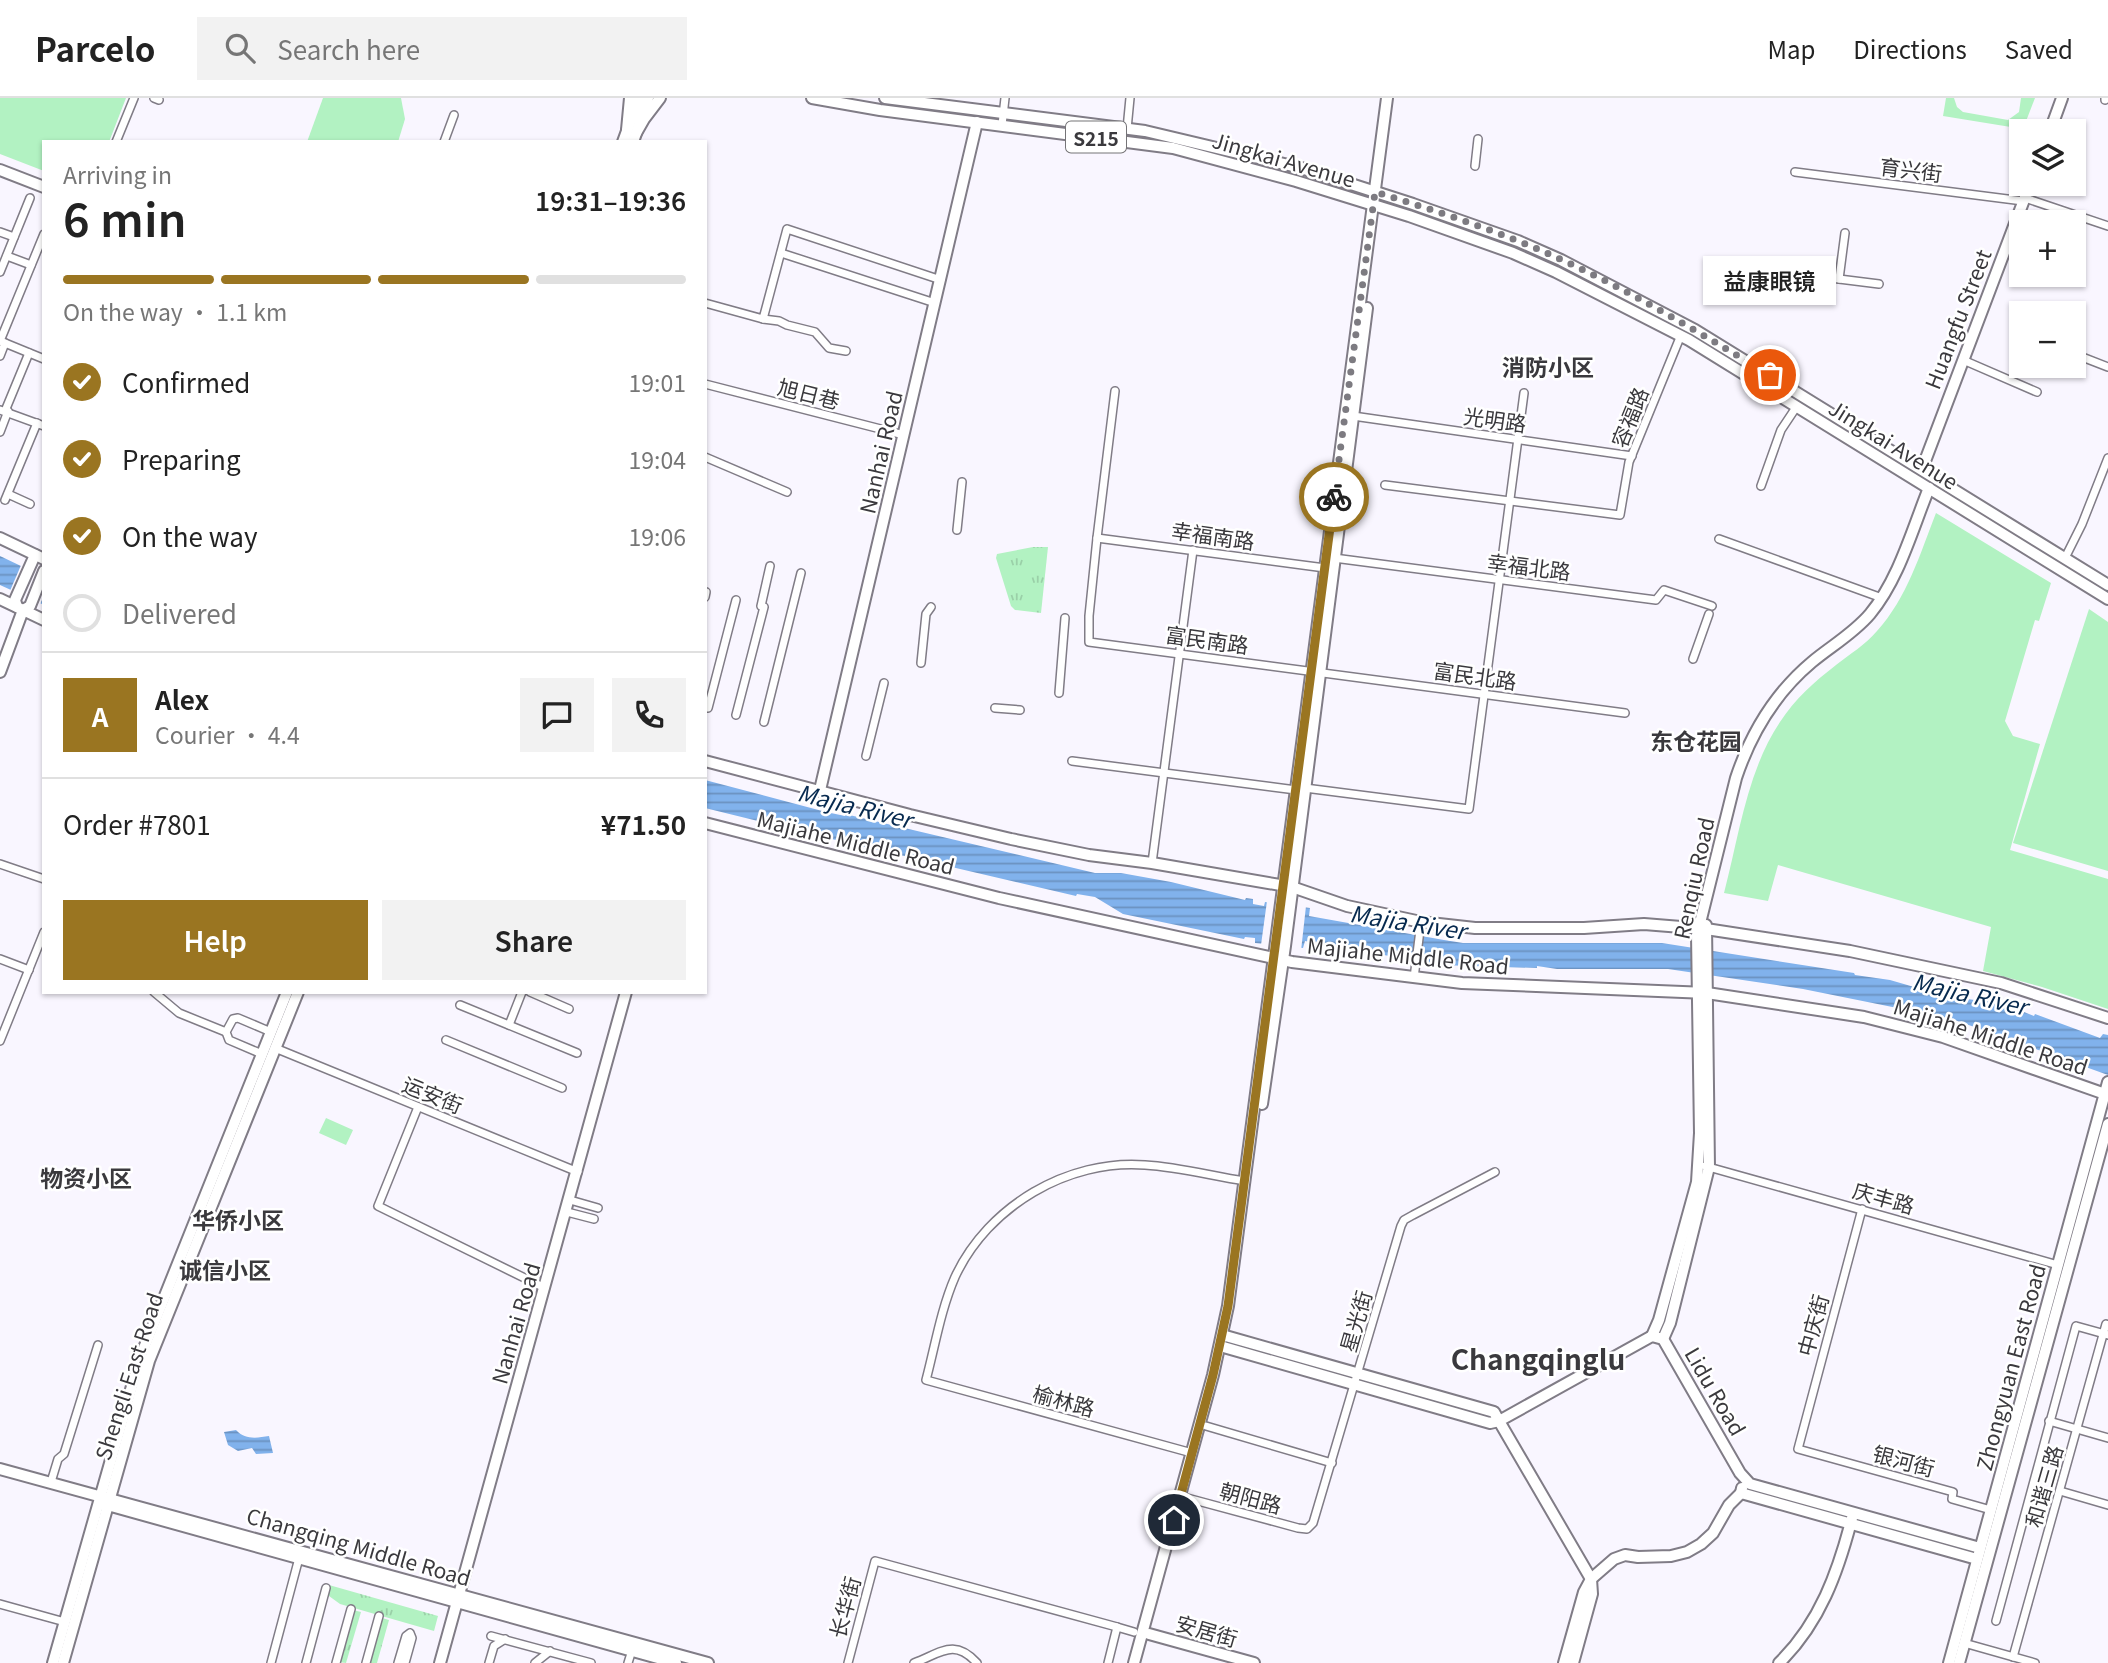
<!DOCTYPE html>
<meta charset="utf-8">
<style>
:root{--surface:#fff;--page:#f2f2f2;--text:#222;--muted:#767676;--line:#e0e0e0;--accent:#9a7521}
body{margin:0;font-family:Georgia,"Noto Sans SC",serif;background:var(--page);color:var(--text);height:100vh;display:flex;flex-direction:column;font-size:26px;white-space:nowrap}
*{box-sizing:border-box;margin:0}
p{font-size:23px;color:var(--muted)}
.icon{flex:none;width:38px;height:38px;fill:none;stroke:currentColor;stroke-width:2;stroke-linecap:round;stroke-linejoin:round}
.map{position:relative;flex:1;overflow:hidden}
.side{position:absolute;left:42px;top:42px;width:665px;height:854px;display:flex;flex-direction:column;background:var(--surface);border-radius:0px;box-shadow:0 2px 5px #0004}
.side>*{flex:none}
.controls{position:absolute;left:2009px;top:21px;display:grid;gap:14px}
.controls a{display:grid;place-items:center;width:77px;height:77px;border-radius:0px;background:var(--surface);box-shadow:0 2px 5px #0004;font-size:35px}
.pin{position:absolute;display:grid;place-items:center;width:60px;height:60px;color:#fff;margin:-30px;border:4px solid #fff;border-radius:50%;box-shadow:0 2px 7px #0007}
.courier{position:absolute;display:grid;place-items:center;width:70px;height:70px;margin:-35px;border:5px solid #9a7521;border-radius:50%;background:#fff;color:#222;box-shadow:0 2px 9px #0007}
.bubble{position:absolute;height:49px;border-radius:0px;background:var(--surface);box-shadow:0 2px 5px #0004;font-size:23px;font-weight:600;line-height:49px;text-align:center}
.summary em{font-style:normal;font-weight:600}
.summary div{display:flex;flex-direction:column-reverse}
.summary{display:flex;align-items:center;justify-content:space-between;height:119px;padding:0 21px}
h1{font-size:46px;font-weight:600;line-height:52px}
.bar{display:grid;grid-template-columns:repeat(4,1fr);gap:10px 7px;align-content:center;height:84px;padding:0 21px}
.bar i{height:9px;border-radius:5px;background:var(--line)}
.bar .active{background:var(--accent)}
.bar p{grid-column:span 4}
.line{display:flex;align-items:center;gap:18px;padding:0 21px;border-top:2px solid var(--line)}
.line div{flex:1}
.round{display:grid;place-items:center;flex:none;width:74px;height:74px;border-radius:0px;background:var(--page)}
ol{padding:0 21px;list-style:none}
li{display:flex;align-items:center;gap:21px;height:77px}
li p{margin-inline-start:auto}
li .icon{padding:7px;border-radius:50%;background:var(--accent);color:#fff;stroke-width:4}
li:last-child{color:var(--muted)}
li i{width:38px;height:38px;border:4px solid var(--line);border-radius:50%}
.cta{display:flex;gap:14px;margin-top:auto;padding:14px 21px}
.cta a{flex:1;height:80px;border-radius:0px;background:var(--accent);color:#fff;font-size:28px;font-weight:600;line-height:80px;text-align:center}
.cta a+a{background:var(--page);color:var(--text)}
header{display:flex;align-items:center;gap:42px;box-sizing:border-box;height:98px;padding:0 35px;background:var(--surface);border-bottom:2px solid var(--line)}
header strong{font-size:33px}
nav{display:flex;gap:38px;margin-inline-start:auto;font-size:24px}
.search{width:490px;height:63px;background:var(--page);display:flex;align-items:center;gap:18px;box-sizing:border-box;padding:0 24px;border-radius:0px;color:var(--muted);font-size:26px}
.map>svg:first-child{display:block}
.grass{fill:url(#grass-tufts)}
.green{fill:#b2f2c2}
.water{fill:url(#water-rules)}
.pier{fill:#f9f6ff}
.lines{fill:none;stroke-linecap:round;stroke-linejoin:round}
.street-casing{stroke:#807c86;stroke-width:10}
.secondary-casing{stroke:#807c86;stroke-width:14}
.primary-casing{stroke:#807c86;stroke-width:14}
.street{stroke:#fff;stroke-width:7}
.secondary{stroke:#fff;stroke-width:10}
.primary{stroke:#fff;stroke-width:10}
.done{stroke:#7d7b81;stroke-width:7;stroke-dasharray:0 12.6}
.route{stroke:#9a7521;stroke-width:9}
.labels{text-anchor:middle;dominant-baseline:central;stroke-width:5;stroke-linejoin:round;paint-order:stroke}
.shield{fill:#fff;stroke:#757477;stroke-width:2}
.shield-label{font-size:19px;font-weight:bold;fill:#3a393d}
.street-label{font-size:21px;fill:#3a393d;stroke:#fff}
.neighbourhood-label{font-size:23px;font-weight:bold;fill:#3a393d;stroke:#fff}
.water-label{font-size:23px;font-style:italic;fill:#072a4f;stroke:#fff}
.district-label{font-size:28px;font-weight:bold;fill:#3a393d;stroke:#fff}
</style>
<header>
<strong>Parcelo</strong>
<div class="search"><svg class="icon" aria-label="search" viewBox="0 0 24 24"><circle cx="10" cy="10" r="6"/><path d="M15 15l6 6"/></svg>Search here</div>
<nav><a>Map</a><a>Directions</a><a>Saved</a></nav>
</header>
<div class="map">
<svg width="2108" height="1565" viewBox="0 0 2108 1565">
<defs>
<pattern id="grass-tufts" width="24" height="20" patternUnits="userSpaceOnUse" patternTransform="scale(1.75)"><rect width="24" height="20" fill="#b2f2c2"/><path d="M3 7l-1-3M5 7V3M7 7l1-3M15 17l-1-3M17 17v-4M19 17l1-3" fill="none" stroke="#9ad0a8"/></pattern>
<pattern id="water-rules" width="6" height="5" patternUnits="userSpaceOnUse" patternTransform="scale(1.75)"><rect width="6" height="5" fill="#81b2ec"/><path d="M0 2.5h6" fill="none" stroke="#6b92c0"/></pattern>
</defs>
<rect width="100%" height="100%" fill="#f9f6ff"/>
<!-- grass -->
<g class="grass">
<path d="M 1033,449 L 1048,449 L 1041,515 L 1015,512 L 1011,508 L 996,460 L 997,456 Z"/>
<path d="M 329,1487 L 438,1518 L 434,1533 L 340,1506 L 329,1498 Z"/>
<path d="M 353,1512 L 361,1514 L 346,1565 L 338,1564 Z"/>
<path d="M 382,1520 L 389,1522 L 377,1565 L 369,1565 Z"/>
</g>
<!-- green -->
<g class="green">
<path d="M 0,0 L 126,0 L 109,44 L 44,44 L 44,73 L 0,56 Z"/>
<path d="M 323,0 L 401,0 L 405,21 L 398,44 L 307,44 Z"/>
<path d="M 1946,0 L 1954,0 L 1957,9 L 1963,14 L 2008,22 L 2019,14 L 2021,0 L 2035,0 L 2023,31 L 1943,18 Z"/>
<path d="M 1936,415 L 2051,485 L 2039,523 L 2035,522 L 2005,623 L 2013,638 L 2040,646 L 2010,752 L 2108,781 L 2108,911 L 2042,889 L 1983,873 L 1991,829 L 1778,767 L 1768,803 L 1724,795 C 1739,738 1747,673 1780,624 C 1795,601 1814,584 1836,567 C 1850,556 1865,547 1877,533 C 1907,500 1920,456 1936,415 Z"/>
<path d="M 2089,511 L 2108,524 L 2108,773 L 2013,745 Z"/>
<path d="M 326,1020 L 353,1032 L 346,1047 L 319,1035 Z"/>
</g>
<!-- water -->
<g class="water">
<path d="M 0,458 L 44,479 L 44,507 L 0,487 Z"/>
<path d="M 705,682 L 826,714 L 845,718 L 845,716 L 1095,775 L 1121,775 L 1171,784 L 1245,802 L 1246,800 L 1253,801 L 1253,806 L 1264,808 L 1265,804 L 1310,810 L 1309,818 L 1444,842 L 1463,845 L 1662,845 L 1854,875 L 1855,877 L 1890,882 L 1928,893 L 1929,891 L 1960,898 L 1960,900 L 1982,903 L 1982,901 L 2014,908 L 2014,910 L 2034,918 L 2035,916 L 2100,940 L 2103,936 L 2108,937 L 2108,977 L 1952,921 L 1803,891 L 1668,871 L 1557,871 L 1537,868 L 1537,870 L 1440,867 L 1305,843 L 1303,850 L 1255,845 L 1255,840 L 1245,839 L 1244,841 L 1123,816 L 1095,799 L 1077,796 L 1076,798 L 823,739 L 823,737 L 807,733 L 806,735 L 705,710 Z"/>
<path d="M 236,1332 C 245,1342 257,1340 269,1338 L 273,1355 L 256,1356 L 252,1350 L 238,1353 L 228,1347 L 224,1334 Z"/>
</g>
<!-- pier -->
<g class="pier">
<path d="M 22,465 L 44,475 L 44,497 L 39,509 L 9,495 Z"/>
<path d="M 1267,803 L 1306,808 L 1301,853 L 1261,847 Z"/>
</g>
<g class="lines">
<defs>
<g id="street">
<path d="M 154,0 L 159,2"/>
<path d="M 2105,2 L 2105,0"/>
<path d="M 1002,27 L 1005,0"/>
<path d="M 1127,31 L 1130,0"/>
<path d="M 116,44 L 134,0"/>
<path d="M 444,44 L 454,17"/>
<path d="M 1475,68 L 1478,41"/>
<path d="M 1795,74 L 2023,103"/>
<path d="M 2025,100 L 2108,128"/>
<path d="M 0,134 L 14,139"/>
<path d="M 781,155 L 935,205"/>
<path d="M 7,158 L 31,167"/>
<path d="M 0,174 L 30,100"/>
<path d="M 1783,174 L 1879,186"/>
<path d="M 1839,181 L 1845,135"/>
<path d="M 705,205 L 763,221 L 787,131 L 941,182"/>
<path d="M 763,221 L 779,223 L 787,227 L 815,234 L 829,250 L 846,253"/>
<path d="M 0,243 L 44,136"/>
<path d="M 0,243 L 44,261"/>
<path d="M 2077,257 L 2108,269"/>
<path d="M 0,258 L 5,245"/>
<path d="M 1963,262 L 2037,294"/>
<path d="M 705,286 L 904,337"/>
<path d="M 1115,293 L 1097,440 L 1089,518 L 1089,544 L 1625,615"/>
<path d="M 0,312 L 44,328"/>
<path d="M 5,313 L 29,255"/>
<path d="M 1353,318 L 1632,358"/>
<path d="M 0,334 L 8,313"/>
<path d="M 705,359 L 787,394"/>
<path d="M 1385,387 L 1620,417 L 1629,364 L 1681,237"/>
<path d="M 1761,388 L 1781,332 L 1797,308"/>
<path d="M 8,396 L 30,406"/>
<path d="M 5,402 L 37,325"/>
<path d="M 957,432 L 962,384"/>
<path d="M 1097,440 L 1325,470"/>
<path d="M 1719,441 L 1882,500"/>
<path d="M 1334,460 L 1656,502 L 1664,492 L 1712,508"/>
<path d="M 2065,460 L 2082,426 L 2108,360"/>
<path d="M 705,499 L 706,494"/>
<path d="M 761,508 L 770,468"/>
<path d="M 1693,561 L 1709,516"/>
<path d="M 921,565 L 926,516 L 931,509"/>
<path d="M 1059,595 L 1065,520"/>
<path d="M 708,610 L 736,502"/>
<path d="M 995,610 L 1020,612"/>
<path d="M 736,617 L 764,509"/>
<path d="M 764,624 L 801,475"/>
<path d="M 866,658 L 884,585"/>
<path d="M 1072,663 L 1296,692 L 1305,690 L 1469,711 L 1524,295"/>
<path d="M 1152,765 L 1193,452"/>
<path d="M 0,766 L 44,781"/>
<path d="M 0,861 L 29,872"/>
<path d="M 1414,880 L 1421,824"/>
<path d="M 154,894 L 179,915 L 226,934"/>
<path d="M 530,894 L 569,911"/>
<path d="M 460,907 L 577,955"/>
<path d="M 509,927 L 522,894"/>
<path d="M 446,942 L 562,990"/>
<path d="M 0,943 L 44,834"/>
<path d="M 275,950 L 578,1074"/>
<path d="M 262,956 L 229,942 L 226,934 L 233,921 L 238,920 L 271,934"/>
<path d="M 418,1009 L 378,1108 L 545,1190"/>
<path d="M 1705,1068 L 2058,1167"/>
<path d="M 570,1102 L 598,1110"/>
<path d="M 1862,1111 L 1798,1351 L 1953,1394 L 1952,1401 L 1991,1412"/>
<path d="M 567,1114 L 594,1121"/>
<path d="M 2049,1323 L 2108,1340"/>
<path d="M 1206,1328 L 1332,1365"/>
<path d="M 1192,1355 L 926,1282 C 935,1248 941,1211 955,1179 C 988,1108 1068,1061 1145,1067 C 1179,1069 1212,1078 1245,1083"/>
<path d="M 51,1384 L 58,1361 L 64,1356 L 98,1247"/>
<path d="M 2060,1393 L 2108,1407"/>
<path d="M 1187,1400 L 1298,1430 L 1307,1431 L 1313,1425 L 1401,1128 L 1404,1122 L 1413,1117 L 1495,1074"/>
<path d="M 0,1506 L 65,1524"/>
<path d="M 1996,1523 L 2076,1228 L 2108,1237"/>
<path d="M 491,1538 L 591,1565"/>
<path d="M 1964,1545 L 2035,1565"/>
<path d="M 2013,1559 L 2106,1226"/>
<path d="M 271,1565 L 299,1460"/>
<path d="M 306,1565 L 326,1490"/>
<path d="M 336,1565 L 351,1511"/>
<path d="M 366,1565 L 379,1518"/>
<path d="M 398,1565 L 406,1538 L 410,1535 L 412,1540 L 405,1565"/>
<path d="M 489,1565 L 494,1548 L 505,1541"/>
<path d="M 535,1565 L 550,1553"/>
<path d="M 628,1565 L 632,1552"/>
<path d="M 848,1565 L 875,1463 L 1117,1529"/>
<path d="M 914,1565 C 941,1555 954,1540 977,1565"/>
<path d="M 1108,1565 L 1117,1529 L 1134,1534"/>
</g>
<g id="secondary">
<path d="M 2050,33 L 2062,0"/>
<path d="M 623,44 L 639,0"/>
<path d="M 633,44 L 648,0"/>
<path d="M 0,72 L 44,89"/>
<path d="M 1922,371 L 2030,86"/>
<path d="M 0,440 L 44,461"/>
<path d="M 0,501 L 44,522"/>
<path d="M 17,509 L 15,502 L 35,457"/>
<path d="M 23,512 L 30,508 L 44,473"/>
<path d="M 0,574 L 23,512"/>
<path d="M 705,663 L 910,717 L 1011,741 L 1089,757 L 1152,765 L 1292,789 L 1347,808 L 1421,824 L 1475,830 L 1584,830 L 1644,826 L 1706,831 L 1850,853 L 2001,885 L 2108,920"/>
<path d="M 820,692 L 977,24"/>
<path d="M 705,725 L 999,800 L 1292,864 L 1462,885 L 1707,895 L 1864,919 L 1943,939 L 2108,997"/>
<path d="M 1652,1238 L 1659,1222 L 1697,1084 L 1700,1035 L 1697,837 L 1736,680 C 1751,635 1775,595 1812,564 C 1831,548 1853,536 1870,516 C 1899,481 1912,432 1929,390"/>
<path d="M 1663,1241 L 1670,1225 L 1709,1069 L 1706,827"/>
<path d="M 1220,1248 L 1490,1325 L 1499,1323 L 1494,1314 L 1222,1237"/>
<path d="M 1742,1390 L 1741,1395 L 1977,1461"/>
<path d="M 1149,1536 L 1254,1565"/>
<path d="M 53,1565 L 140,1260 L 287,894"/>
<path d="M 63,1565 L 149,1263 L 298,894"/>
<path d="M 440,1565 L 626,894"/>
<path d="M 1564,1565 L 1584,1494 L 1591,1481 L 1614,1461 L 1625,1457 L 1638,1459 L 1671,1458 L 1687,1454 L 1701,1446 L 1713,1435 L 1729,1407 L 1741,1395"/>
<path d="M 1573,1565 L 1592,1496 L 1591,1481 L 1499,1323 L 1652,1238 L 1663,1241 L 1740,1375 L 1750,1386 L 1980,1450"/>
<path d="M 1779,1565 C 1820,1525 1838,1474 1852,1420"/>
</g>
<g id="primary">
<path d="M 812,0 L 880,12 L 1173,50 L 1296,83 L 1409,118 L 1513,155 L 1556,174 L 1689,242 L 2108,501"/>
<path d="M 885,0 L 1145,33 L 1301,70 L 1413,106 L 1518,143 L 1561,162 L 1695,232 L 2108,487"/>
<path d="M 627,32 L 630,0"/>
<path d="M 636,35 L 644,21 L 660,0"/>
<path d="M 1262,1006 L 1285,848 L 1367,210"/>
<path d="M 0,1371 L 708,1565"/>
<path d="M 104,1406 L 676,1565"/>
<path d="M 1134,1565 L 1213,1277 L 1228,1208 L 1387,0"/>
<path d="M 1949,1565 L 2108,984"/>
<path d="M 1959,1565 L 2108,1026"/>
</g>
</defs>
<!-- street casing -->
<use href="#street" class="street-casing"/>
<!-- secondary casing -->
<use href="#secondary" class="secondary-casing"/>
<!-- primary casing -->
<use href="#primary" class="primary-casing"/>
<!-- street -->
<use href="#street" class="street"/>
<!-- secondary -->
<use href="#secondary" class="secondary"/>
<!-- primary -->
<use href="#primary" class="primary"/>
</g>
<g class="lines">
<!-- done -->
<path class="done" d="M 1334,399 L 1375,94 C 1437,113 1501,134 1560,161 C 1633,194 1701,236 1770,277"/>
<!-- route -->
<path class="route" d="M 1174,1422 L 1213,1277 L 1228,1208 L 1334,399"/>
</g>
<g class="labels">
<!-- shield labels -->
<rect class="shield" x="1066" y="23.5" width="60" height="31" rx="5"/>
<g class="shield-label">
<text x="1096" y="39">S215</text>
</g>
<!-- street labels -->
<g class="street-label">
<text transform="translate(1284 61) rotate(16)">Jingkai Avenue</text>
<text transform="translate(1911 71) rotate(7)">育兴街</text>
<text transform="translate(1957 221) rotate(-69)">Huangfu Street</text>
<text transform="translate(809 295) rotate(14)">旭日巷</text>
<text transform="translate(1629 319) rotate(-68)">容福路</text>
<text transform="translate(1495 321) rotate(8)">光明路</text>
<text transform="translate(1894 346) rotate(32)">Jingkai Avenue</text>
<text transform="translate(880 354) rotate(-77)">Nanhai Road</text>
<text transform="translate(1213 437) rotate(8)">幸福南路</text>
<text transform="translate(1529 468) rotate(7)">幸福北路</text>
<text transform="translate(1207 541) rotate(8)">富民南路</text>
<text transform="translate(1475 577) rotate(8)">富民北路</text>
<text transform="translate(856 744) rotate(14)">Majiahe Middle Road</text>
<text transform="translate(1693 780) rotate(-78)">Renqiu Road</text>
<text transform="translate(1408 857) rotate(6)">Majiahe Middle Road</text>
<text transform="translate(1991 938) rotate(18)">Majiahe Middle Road</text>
<text transform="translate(433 996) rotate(22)">运安街</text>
<text transform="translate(1884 1099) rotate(16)">庆丰路</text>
<text transform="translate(1355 1223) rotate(-74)">星光街</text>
<text transform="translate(515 1225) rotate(-74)">Nanhai Road</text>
<text transform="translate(1812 1227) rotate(-75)">中庆街</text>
<text transform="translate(2010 1269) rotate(-75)">Zhongyuan East Road</text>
<text transform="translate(128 1278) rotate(-72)">Shengli East Road</text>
<text transform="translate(1716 1293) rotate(60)">Lidu Road</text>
<text transform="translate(1064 1302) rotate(15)">榆林路</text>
<text transform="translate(1904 1362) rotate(15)">银河街</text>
<text transform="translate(2043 1388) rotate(-74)">和谐三路</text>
<text transform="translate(1251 1399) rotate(15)">朝阳路</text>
<text transform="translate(359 1448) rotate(16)">Changqing Middle Road</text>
<text transform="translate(844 1509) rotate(-75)">长华街</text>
<text transform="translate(1207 1532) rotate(16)">安居街</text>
</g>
<!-- neighbourhood labels -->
<g class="neighbourhood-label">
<text x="1548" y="268">消防小区</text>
<text x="1696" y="642">东仓花园</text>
<text x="86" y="1079">物资小区</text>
<text x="238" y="1121">华侨小区</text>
<text x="225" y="1171">诚信小区</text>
</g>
<!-- water labels -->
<g class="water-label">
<text transform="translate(855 707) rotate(14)">Majia River</text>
<text transform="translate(1408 823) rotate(9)">Majia River</text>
<text transform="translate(1970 895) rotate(13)">Majia River</text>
</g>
<!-- district labels -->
<g class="district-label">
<text x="1538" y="1260">Changqinglu</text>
</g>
</g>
</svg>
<div class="controls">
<a><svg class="icon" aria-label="layers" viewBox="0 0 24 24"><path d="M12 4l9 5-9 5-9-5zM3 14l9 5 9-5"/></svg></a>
<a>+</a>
<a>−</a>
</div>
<div class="pin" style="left:1770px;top:277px;background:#ea580c"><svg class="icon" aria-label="bag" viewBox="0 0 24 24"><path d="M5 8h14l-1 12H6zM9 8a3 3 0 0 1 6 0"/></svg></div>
<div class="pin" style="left:1174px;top:1422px;background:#1f2937"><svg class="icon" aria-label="home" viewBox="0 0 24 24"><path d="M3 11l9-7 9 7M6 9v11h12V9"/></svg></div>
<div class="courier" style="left:1334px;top:399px"><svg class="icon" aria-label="bike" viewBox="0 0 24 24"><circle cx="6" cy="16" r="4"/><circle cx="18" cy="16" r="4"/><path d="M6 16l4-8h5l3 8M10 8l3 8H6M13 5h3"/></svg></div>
<div class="bubble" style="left:1703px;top:158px;width:133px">益康眼镜</div>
<section class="side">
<div class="summary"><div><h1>6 min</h1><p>Arriving in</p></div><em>19:31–19:36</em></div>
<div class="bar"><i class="active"></i><i class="active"></i><i class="active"></i><i></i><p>On the way · 1.1 km</p></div>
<ol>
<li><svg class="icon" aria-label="check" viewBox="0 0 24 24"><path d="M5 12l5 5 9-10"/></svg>Confirmed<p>19:01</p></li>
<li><svg class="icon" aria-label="check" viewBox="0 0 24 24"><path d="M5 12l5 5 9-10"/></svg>Preparing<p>19:04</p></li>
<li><svg class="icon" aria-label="check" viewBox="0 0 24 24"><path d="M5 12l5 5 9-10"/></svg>On the way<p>19:06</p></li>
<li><i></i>Delivered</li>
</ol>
<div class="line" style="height:126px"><b class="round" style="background:var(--accent);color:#fff">A</b><div><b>Alex</b><p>Courier · 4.4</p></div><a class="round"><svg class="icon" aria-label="chat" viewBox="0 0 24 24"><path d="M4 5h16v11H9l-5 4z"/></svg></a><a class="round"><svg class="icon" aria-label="phone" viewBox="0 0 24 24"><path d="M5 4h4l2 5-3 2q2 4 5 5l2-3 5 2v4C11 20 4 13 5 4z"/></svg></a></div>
<div class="line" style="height:91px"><div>Order #7801</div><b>¥71.50</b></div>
<div class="cta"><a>Help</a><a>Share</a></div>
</section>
</div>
